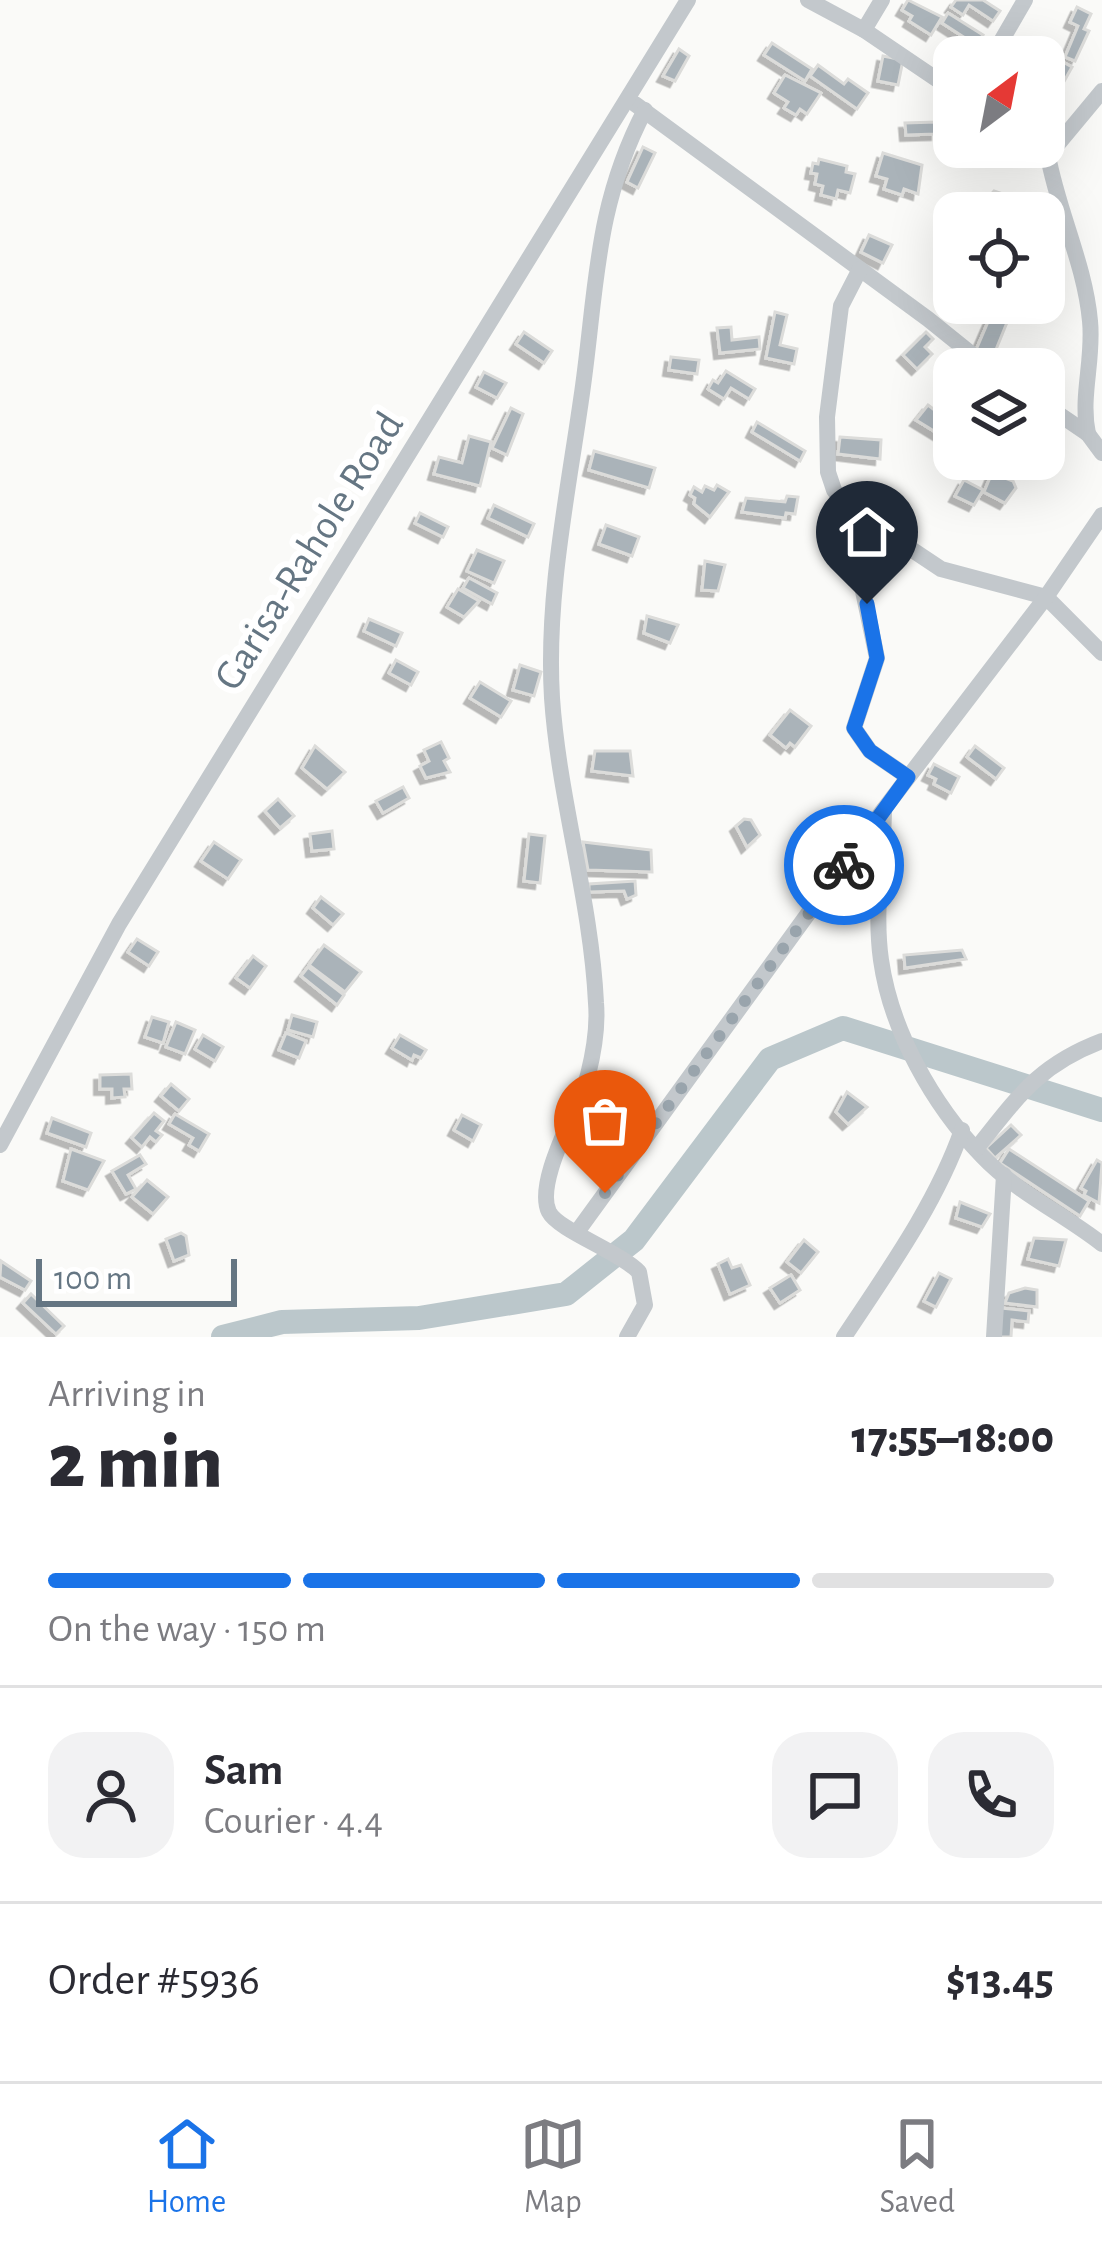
<!DOCTYPE html>
<meta charset="utf-8">
<style>
:root{--surface:#fff;--page:#f2f2f3;--text:#2b2b33;--muted:#7c7c81;--line:#e1e1e2;--accent:#1a73e8}
body{margin:0;font-family:"Alegreya Sans",sans-serif;background:var(--page);color:var(--text);height:100vh;display:flex;flex-direction:column;font-size:45px;white-space:nowrap}
*{box-sizing:border-box;margin:0}
p{font-size:39px;color:var(--muted)}
.icon{flex:none;width:66px;height:66px;fill:none;stroke:currentColor;stroke-width:2;stroke-linecap:round;stroke-linejoin:round}
.map{position:relative;height:1337px;overflow:hidden}
.details{display:flex;flex-direction:column;background:var(--surface);flex:1}
.details>*{flex:none}
.needle{width:78px;rotate:32deg}
.buttons{position:absolute;left:933px;top:36px;display:grid;gap:24px}
.buttons a{display:grid;place-items:center;width:132px;height:132px;border-radius:24px;background:var(--surface);box-shadow:0 12px 48px #0002;font-size:60px}
.scale{position:absolute;left:36px;bottom:30px;width:201px;box-sizing:border-box;padding-left:12px;border:6px solid #657683;border-top:0;font-size:33px;line-height:42px;white-space:nowrap;color:#657683;-webkit-text-stroke:9px #fff;paint-order:stroke}
.pin{position:absolute;display:grid;place-items:center;width:102px;height:102px;color:#fff;margin:-123px -51px;border-radius:50% 50% 50% 0;rotate:-45deg;box-shadow:0 0 12px #0007}
.pin .icon{rotate:45deg}
.courier{position:absolute;display:grid;place-items:center;width:120px;height:120px;margin:-60px;border:9px solid #1a73e8;border-radius:50%;background:#fff;color:#222;box-shadow:0 3px 15px #0007}
.summary em{font-style:normal;font-weight:800}
.summary div{display:flex;flex-direction:column-reverse}
.summary{display:flex;align-items:center;justify-content:space-between;height:204px;padding:0 48px}
h1{font-size:78px;font-weight:800;line-height:90px}
.bar{display:grid;grid-template-columns:repeat(4,1fr);gap:18px 12px;align-content:center;height:144px;padding:0 48px}
.bar i{height:15px;border-radius:9px;background:var(--line)}
.bar .on{background:var(--accent)}
.bar p{grid-column:span 4}
.line{display:flex;align-items:center;gap:30px;padding:0 48px;border-top:3px solid var(--line)}
.line div{flex:1}
.round{display:grid;place-items:center;flex:none;width:126px;height:126px;border-radius:36px;background:var(--page)}
.dock{display:flex;justify-content:space-around;align-items:center;height:168px;border-top:3px solid var(--line);background:var(--surface);font-size:33px;color:var(--muted)}
.dock a{display:grid;justify-items:center;gap:6px}
.dock .on{color:var(--accent)}
.map>svg:first-child{display:block}
.lines{fill:none;stroke-linecap:round;stroke-linejoin:round}
.river{stroke:#bbc7cb;stroke-width:24}
.building{fill:#aab3b9;stroke:#dcdcda;stroke-width:3;filter:url(#shadow)}
.street{stroke:#c3c8cc;stroke-width:16}
.done{stroke:#99a4ac;stroke-width:12;stroke-dasharray:0 21.6}
.route{stroke:#1a73e8;stroke-width:15}
.labels{text-anchor:middle;dominant-baseline:central;stroke-width:12;stroke-linejoin:round;paint-order:stroke}
.street-label{font-size:42px;fill:#657683;stroke:#fff}
</style>
<div class="map">
<svg width="1102" height="1337" viewBox="0 0 1102 1337">
<defs>
<filter id="shadow"><feDropShadow dx="-5.5" dy="5.5" stdDeviation="0" flood-color="#0004"/></filter>
</defs>
<rect width="100%" height="100%" fill="#fafaf8"/>
<g class="lines">
<!-- river -->
<path class="river" d="M 223,1337 L 282,1322 L 419,1318 L 566,1294 L 634,1240 L 770,1059 L 843,1028 L 1102,1110"/>
</g>
<!-- building -->
<g class="building">
<path d="M 908,0 L 942,17 L 931,35 L 909,21 L 912,16 L 902,10 Z"/>
<path d="M 956,0 L 983,0 L 1000,11 L 993,21 L 969,5 L 963,15 L 951,7 Z"/>
<path d="M 1077,7 L 1091,14 L 1084,29 L 1089,31 L 1075,61 L 1065,57 L 1078,26 L 1070,22 Z"/>
<path d="M 948,13 L 983,35 L 976,45 L 942,23 Z"/>
<path d="M 772,43 L 812,69 L 805,81 L 764,55 Z"/>
<path d="M 679,49 L 689,56 L 675,81 L 663,76 Z"/>
<path d="M 883,56 L 903,60 L 898,85 L 878,81 Z"/>
<path d="M 1061,61 L 1072,67 L 1057,94 L 1046,88 Z"/>
<path d="M 818,65 L 844,84 L 848,79 L 868,93 L 857,109 L 810,76 Z"/>
<path d="M 785,75 L 821,93 L 807,114 L 800,109 L 796,115 L 784,108 L 788,102 L 774,93 Z"/>
<path d="M 936,122 L 936,134 L 906,135 L 905,123 Z"/>
<path d="M 643,147 L 655,153 L 638,188 L 627,182 Z"/>
<path d="M 883,153 L 922,165 L 918,194 L 904,189 L 902,195 L 884,189 L 887,179 L 876,176 Z"/>
<path d="M 819,159 L 847,166 L 846,172 L 855,174 L 850,193 L 838,190 L 836,199 L 821,195 L 823,186 L 815,184 L 817,174 L 811,173 L 813,163 L 818,164 Z"/>
<path d="M 994,191 L 1003,194 L 989,213 L 964,209 L 972,198 L 981,194 L 988,198 Z"/>
<path d="M 869,235 L 892,245 L 883,263 L 861,252 Z"/>
<path d="M 994,308 L 1010,315 L 995,352 L 976,350 Z"/>
<path d="M 775,312 L 787,315 L 780,345 L 797,349 L 794,364 L 766,358 Z"/>
<path d="M 731,327 L 732,340 L 759,337 L 760,349 L 720,353 L 717,328 Z"/>
<path d="M 524,332 L 552,351 L 544,363 L 516,344 Z"/>
<path d="M 926,332 L 933,339 L 925,347 L 932,354 L 917,369 L 903,355 Z"/>
<path d="M 671,357 L 699,360 L 697,374 L 669,370 Z"/>
<path d="M 726,371 L 755,389 L 749,399 L 731,388 L 724,399 L 708,389 L 713,380 L 718,383 Z"/>
<path d="M 484,372 L 506,383 L 497,398 L 476,387 Z"/>
<path d="M 928,405 L 954,425 L 947,439 L 916,420 Z"/>
<path d="M 511,408 L 523,414 L 507,455 L 492,448 Z"/>
<path d="M 757,422 L 805,451 L 800,461 L 752,432 Z"/>
<path d="M 469,436 L 491,442 L 480,486 L 434,474 L 439,457 L 462,463 Z"/>
<path d="M 840,437 L 881,440 L 880,459 L 838,454 Z"/>
<path d="M 594,451 L 655,468 L 649,488 L 589,470 Z"/>
<path d="M 992,473 L 1013,481 L 1016,488 L 1005,503 L 984,492 Z"/>
<path d="M 964,480 L 983,490 L 974,505 L 955,496 Z"/>
<path d="M 717,485 L 729,492 L 710,517 L 694,504 L 695,498 L 690,495 L 694,487 L 702,492 L 705,486 L 714,490 Z"/>
<path d="M 787,496 L 798,497 L 795,514 L 786,513 L 785,518 L 742,512 L 746,498 L 785,502 Z"/>
<path d="M 494,505 L 534,524 L 528,537 L 488,518 Z"/>
<path d="M 420,513 L 448,527 L 443,537 L 415,523 Z"/>
<path d="M 606,525 L 639,537 L 632,556 L 599,544 Z"/>
<path d="M 477,550 L 504,561 L 494,583 L 467,571 Z"/>
<path d="M 705,561 L 725,565 L 718,591 L 702,590 Z"/>
<path d="M 469,578 L 497,593 L 492,604 L 463,588 Z"/>
<path d="M 458,589 L 479,601 L 464,617 L 447,607 Z"/>
<path d="M 647,616 L 678,625 L 670,643 L 644,633 Z"/>
<path d="M 369,619 L 402,633 L 396,646 L 364,631 Z"/>
<path d="M 396,660 L 418,672 L 411,685 L 389,673 Z"/>
<path d="M 520,665 L 541,672 L 534,696 L 513,690 Z"/>
<path d="M 480,682 L 511,701 L 501,717 L 470,698 Z"/>
<path d="M 790,710 L 811,726 L 795,747 L 790,743 L 786,748 L 770,735 Z"/>
<path d="M 441,742 L 449,758 L 444,761 L 450,772 L 426,778 L 420,766 L 429,761 L 424,750 Z"/>
<path d="M 315,746 L 345,772 L 327,789 L 302,768 Z"/>
<path d="M 975,746 L 1004,768 L 996,779 L 967,757 Z"/>
<path d="M 595,751 L 630,751 L 633,776 L 592,771 Z"/>
<path d="M 934,764 L 959,777 L 951,793 L 934,784 L 936,779 L 928,775 Z"/>
<path d="M 403,787 L 409,798 L 383,813 L 376,801 Z"/>
<path d="M 278,799 L 294,816 L 280,828 L 265,811 Z"/>
<path d="M 744,819 L 751,820 L 760,835 L 747,847 L 736,826 Z"/>
<path d="M 332,831 L 334,849 L 312,851 L 310,834 Z"/>
<path d="M 529,834 L 545,836 L 540,883 L 524,881 Z"/>
<path d="M 214,842 L 241,860 L 228,879 L 201,861 Z"/>
<path d="M 583,842 L 651,850 L 652,872 L 588,870 Z"/>
<path d="M 635,881 L 636,895 L 627,899 L 624,891 L 589,892 L 589,884 Z"/>
<path d="M 321,897 L 343,914 L 333,925 L 313,908 Z"/>
<path d="M 137,939 L 158,952 L 149,966 L 128,952 Z"/>
<path d="M 324,945 L 361,972 L 345,992 L 309,965 Z"/>
<path d="M 962,950 L 966,959 L 905,968 L 904,955 Z"/>
<path d="M 253,956 L 266,966 L 250,988 L 236,978 Z"/>
<path d="M 308,967 L 344,995 L 337,1005 L 301,976 Z"/>
<path d="M 292,1015 L 317,1022 L 313,1037 L 288,1030 Z"/>
<path d="M 152,1017 L 169,1022 L 163,1043 L 145,1037 Z"/>
<path d="M 176,1022 L 195,1030 L 185,1054 L 166,1047 Z"/>
<path d="M 286,1033 L 306,1041 L 299,1058 L 279,1050 Z"/>
<path d="M 203,1035 L 223,1047 L 215,1061 L 195,1049 Z"/>
<path d="M 400,1035 L 426,1050 L 421,1058 L 414,1055 L 412,1060 L 392,1048 Z"/>
<path d="M 131,1074 L 132,1089 L 124,1089 L 125,1097 L 112,1098 L 112,1089 L 100,1089 L 100,1075 Z"/>
<path d="M 171,1084 L 189,1099 L 179,1111 L 161,1096 Z"/>
<path d="M 599,1092 L 617,1098 L 610,1119 L 592,1112 Z"/>
<path d="M 847,1092 L 867,1107 L 848,1124 L 836,1112 Z"/>
<path d="M 154,1113 L 164,1121 L 156,1131 L 162,1135 L 156,1142 L 150,1137 L 142,1147 L 132,1138 Z"/>
<path d="M 175,1114 L 209,1134 L 199,1151 L 189,1145 L 193,1138 L 169,1124 Z"/>
<path d="M 462,1115 L 481,1125 L 473,1141 L 454,1130 Z"/>
<path d="M 52,1118 L 91,1133 L 86,1147 L 47,1133 Z"/>
<path d="M 1011,1125 L 1021,1135 L 995,1158 L 986,1148 Z"/>
<path d="M 71,1149 L 104,1161 L 88,1190 L 63,1181 Z"/>
<path d="M 1009,1149 L 1089,1201 L 1080,1216 L 1000,1163 Z"/>
<path d="M 140,1155 L 146,1164 L 128,1175 L 136,1189 L 126,1194 L 112,1171 Z"/>
<path d="M 1097,1160 L 1102,1163 L 1099,1203 L 1084,1195 L 1086,1191 L 1081,1188 Z"/>
<path d="M 147,1180 L 168,1197 L 153,1214 L 132,1197 Z"/>
<path d="M 960,1202 L 990,1214 L 982,1227 L 956,1218 Z"/>
<path d="M 181,1233 L 186,1236 L 189,1255 L 174,1261 L 166,1239 Z"/>
<path d="M 1034,1238 L 1066,1240 L 1059,1266 L 1028,1259 Z"/>
<path d="M 804,1240 L 818,1252 L 801,1273 L 787,1262 Z"/>
<path d="M 728,1259 L 732,1268 L 741,1265 L 750,1285 L 730,1294 L 718,1264 Z"/>
<path d="M 1,1261 L 31,1281 L 25,1290 L 0,1277 Z"/>
<path d="M 939,1273 L 951,1279 L 936,1307 L 924,1301 Z"/>
<path d="M 791,1275 L 800,1290 L 780,1303 L 770,1288 Z"/>
<path d="M 1025,1288 L 1037,1290 L 1037,1307 L 1005,1303 L 1009,1293 Z"/>
<path d="M 31,1294 L 64,1326 L 56,1334 L 23,1303 Z"/>
<path d="M 1001,1308 L 1029,1311 L 1028,1322 L 1012,1320 L 1011,1337 L 998,1337 Z"/>
</g>
<g class="lines">
<!-- street -->
<g class="street">
<path d="M 808,0 L 864,30 L 954,91"/>
<path d="M 864,30 L 882,0"/>
<path d="M 992,57 L 1025,0"/>
<path d="M 635,104 L 928,319 L 990,369"/>
<path d="M 860,269 L 841,306 L 827,417 L 828,472 L 834,490 L 845,505 L 941,569 L 1046,597 L 1102,653"/>
<path d="M 1044,404 L 1088,434 L 1102,453"/>
<path d="M 1088,434 C 1080,396 1094,360 1090,321 C 1085,265 1058,211 1048,156 L 1102,91"/>
<path d="M 845,505 L 877,658 L 854,728 L 870,751 L 908,777"/>
<path d="M 884,812 C 883,861 874,911 881,960 C 891,1031 933,1105 982,1156 C 1016,1192 1064,1214 1102,1244"/>
<path d="M 0,1145 L 119,924 L 688,0"/>
<path d="M 976,1149 C 1017,1098 1038,1065 1102,1041"/>
<path d="M 577,1232 L 884,809 L 1046,597 L 1102,515"/>
<path d="M 627,1337 L 645,1305 L 639,1272 C 620,1252 558,1230 549,1212 C 534,1182 579,1107 588,1075 C 594,1051 598,1027 596,1003 C 591,900 559,800 552,698 C 546,598 567,498 581,400 C 597,294 593,209 645,110"/>
<path d="M 844,1337 C 887,1272 936,1204 962,1130"/>
<path d="M 994,1337 L 1004,1175"/>
</g>
</g>
<g class="lines">
<!-- done -->
<path class="done" d="M 605,1193 L 844,865"/>
<!-- route -->
<path class="route" d="M 844,865 L 908,777 L 870,751 L 854,728 L 877,658 L 867,604"/>
</g>
<g class="labels">
<!-- street labels -->
<g class="street-label">
<text transform="translate(309 551) rotate(-58)">Garisa-Rahole Road</text>
</g>
</g>
</svg>
<div class="buttons">
<a><svg class="needle" viewBox="-14 -14 28 28"><path d="M0-13l5 13h-10z" fill="#e53935"/><path d="M0 13l5-13h-10z" fill="#7c7c81"/></svg></a>
<a><svg class="icon" aria-label="locate" viewBox="0 0 24 24"><circle cx="12" cy="12" r="6"/><path d="M12 2v4M12 18v4M2 12h4M18 12h4"/></svg></a>
<a><svg class="icon" aria-label="layers" viewBox="0 0 24 24"><path d="M12 4l9 5-9 5-9-5zM3 14l9 5 9-5"/></svg></a>
</div>
<div class="scale">100 m</div>
<div class="pin" style="left:605px;top:1193px;background:#ea580c"><svg class="icon" aria-label="bag" viewBox="0 0 24 24"><path d="M5 8h14l-1 12H6zM9 8a3 3 0 0 1 6 0"/></svg></div>
<div class="pin" style="left:867px;top:604px;background:#1f2937"><svg class="icon" aria-label="home" viewBox="0 0 24 24"><path d="M3 11l9-7 9 7M6 9v11h12V9"/></svg></div>
<div class="courier" style="left:844px;top:865px"><svg class="icon" aria-label="bike" viewBox="0 0 24 24"><circle cx="6" cy="16" r="4"/><circle cx="18" cy="16" r="4"/><path d="M6 16l4-8h5l3 8M10 8l3 8H6M13 5h3"/></svg></div>
</div>
<section class="details">
<div class="summary"><div><h1>2 min</h1><p>Arriving in</p></div><em>17:55–18:00</em></div>
<div class="bar"><i class="on"></i><i class="on"></i><i class="on"></i><i></i><p>On the way · 150 m</p></div>
<div class="line" style="height:216px"><a class="round"><svg class="icon" aria-label="person" viewBox="0 0 24 24"><circle cx="12" cy="8" r="4"/><path d="M4 21q1-7 8-7t8 7"/></svg></a><div><b>Sam</b><p>Courier · 4.4</p></div><a class="round"><svg class="icon" aria-label="chat" viewBox="0 0 24 24"><path d="M4 5h16v11H9l-5 4z"/></svg></a><a class="round"><svg class="icon" aria-label="phone" viewBox="0 0 24 24"><path d="M5 4h4l2 5-3 2q2 4 5 5l2-3 5 2v4C11 20 4 13 5 4z"/></svg></a></div>
<div class="line" style="height:156px"><div>Order #5936</div><b>$13.45</b></div>
</section>
<nav class="dock">
<a class="on"><svg class="icon" aria-label="home" viewBox="0 0 24 24"><path d="M3 11l9-7 9 7M6 9v11h12V9"/></svg>Home</a>
<a><svg class="icon" aria-label="map" viewBox="0 0 24 24"><path d="M3 6l6-2 6 2 6-2v14l-6 2-6-2-6 2zM9 4v14M15 6v14"/></svg>Map</a>
<a><svg class="icon" aria-label="saved" viewBox="0 0 24 24"><path d="M7 4h10v16l-5-4-5 4z"/></svg>Saved</a>
</nav>
